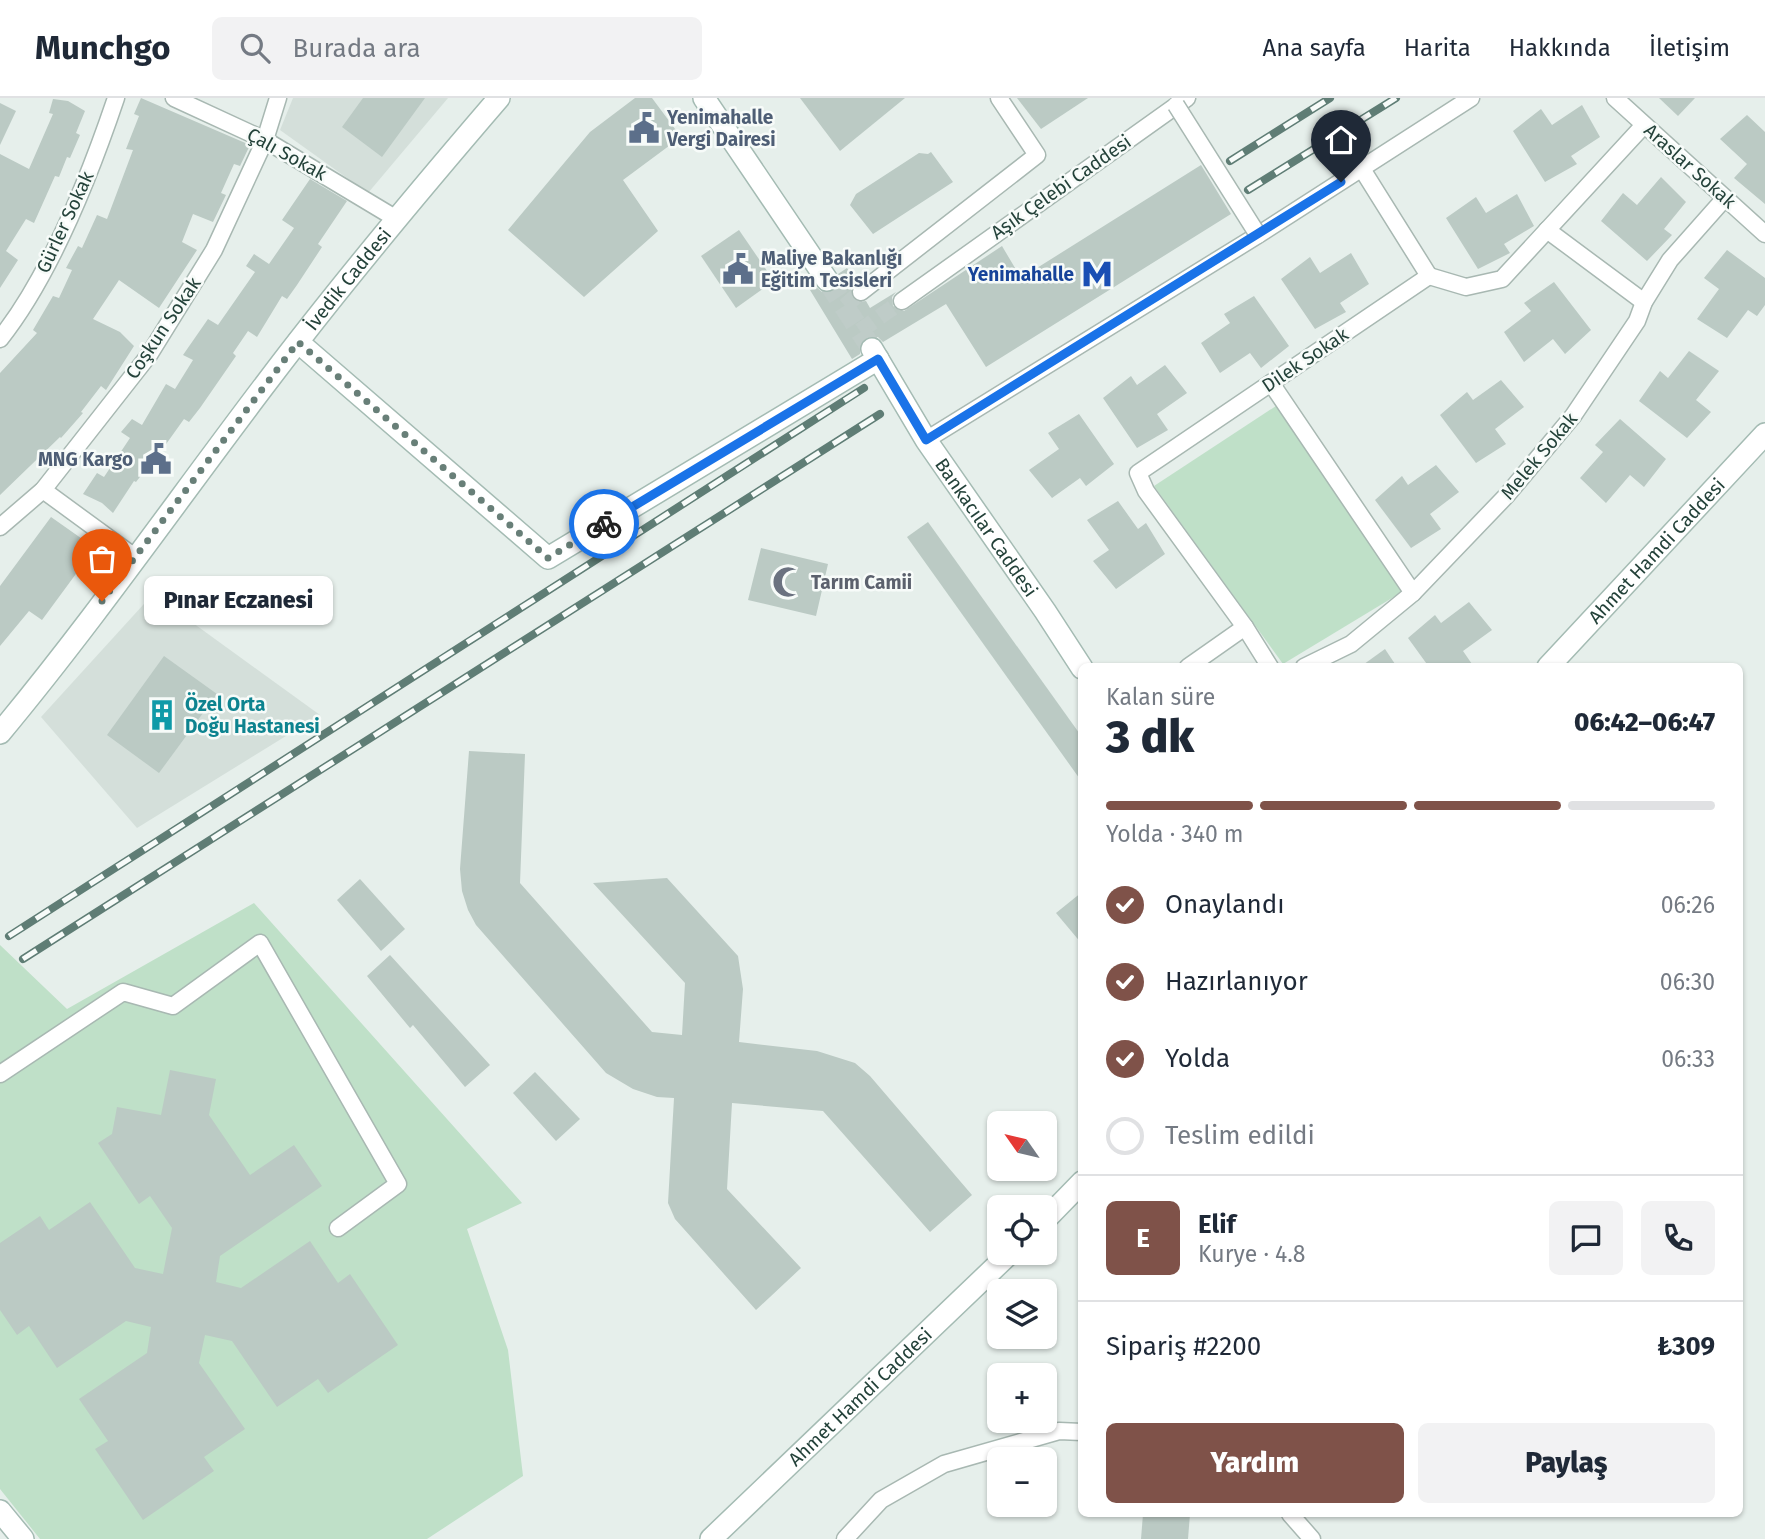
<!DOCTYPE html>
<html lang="tr">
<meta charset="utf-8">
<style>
:root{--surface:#fff;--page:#f2f2f3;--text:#1f2937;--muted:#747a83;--line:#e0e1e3;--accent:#7f5249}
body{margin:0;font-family:"Fira Sans",sans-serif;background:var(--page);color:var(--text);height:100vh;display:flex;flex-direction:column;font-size:26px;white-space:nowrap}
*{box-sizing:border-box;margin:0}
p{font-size:23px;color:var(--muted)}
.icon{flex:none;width:38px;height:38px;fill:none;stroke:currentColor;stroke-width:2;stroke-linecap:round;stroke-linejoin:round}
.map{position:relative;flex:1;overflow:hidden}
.sheet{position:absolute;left:1078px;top:565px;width:665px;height:854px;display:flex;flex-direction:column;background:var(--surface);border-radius:10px;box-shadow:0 2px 5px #0004}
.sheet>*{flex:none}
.needle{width:46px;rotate:304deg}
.buttons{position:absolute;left:987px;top:1013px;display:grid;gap:14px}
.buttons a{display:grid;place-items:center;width:70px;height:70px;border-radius:10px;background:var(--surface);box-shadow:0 2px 5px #0004;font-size:35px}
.pin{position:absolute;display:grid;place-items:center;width:60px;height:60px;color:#fff;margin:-72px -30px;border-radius:50% 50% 50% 0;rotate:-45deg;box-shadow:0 0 7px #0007}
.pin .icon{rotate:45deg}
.courier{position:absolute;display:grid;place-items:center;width:70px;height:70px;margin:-35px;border:5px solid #1a73e8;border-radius:50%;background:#fff;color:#222;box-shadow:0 2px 9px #0007}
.bubble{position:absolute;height:49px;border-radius:10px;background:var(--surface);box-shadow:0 2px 5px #0004;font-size:23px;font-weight:800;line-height:49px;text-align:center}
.head em{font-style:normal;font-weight:800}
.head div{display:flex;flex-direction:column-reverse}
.head{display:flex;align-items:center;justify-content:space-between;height:119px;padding:0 28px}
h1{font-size:46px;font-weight:800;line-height:52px}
.bar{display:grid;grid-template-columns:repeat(4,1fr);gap:10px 7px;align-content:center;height:84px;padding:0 28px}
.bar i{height:9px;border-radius:5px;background:var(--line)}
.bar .active{background:var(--accent)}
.bar p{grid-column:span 4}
.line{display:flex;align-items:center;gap:18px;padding:0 28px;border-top:2px solid var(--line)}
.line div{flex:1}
.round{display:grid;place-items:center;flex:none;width:74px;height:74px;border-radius:10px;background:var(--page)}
ol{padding:0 28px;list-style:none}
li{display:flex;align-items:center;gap:21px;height:77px}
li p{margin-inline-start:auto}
li .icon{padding:7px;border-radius:50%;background:var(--accent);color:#fff;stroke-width:4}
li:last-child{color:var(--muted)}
li i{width:38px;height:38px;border:4px solid var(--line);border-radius:50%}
.button{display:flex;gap:14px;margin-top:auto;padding:14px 28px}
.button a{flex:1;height:80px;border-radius:10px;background:var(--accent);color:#fff;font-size:28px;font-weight:800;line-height:80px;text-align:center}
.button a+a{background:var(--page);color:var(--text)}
header{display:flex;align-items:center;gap:42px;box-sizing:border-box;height:98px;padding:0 35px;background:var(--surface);border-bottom:2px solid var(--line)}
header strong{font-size:33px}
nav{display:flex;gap:38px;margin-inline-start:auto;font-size:24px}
.search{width:490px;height:63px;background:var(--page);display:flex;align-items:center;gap:18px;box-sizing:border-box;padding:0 24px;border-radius:10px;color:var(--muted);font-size:26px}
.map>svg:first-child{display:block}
.built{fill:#d4dfda}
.green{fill:#bfe0c8}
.building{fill:#bbcac4}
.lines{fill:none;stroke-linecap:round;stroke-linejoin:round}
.street-tunnel{stroke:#bfccc8;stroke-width:16;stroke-dasharray:16 8;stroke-linecap:butt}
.secondary-tunnel{stroke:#bfccc8;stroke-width:21;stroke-dasharray:21 10;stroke-linecap:butt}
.street-casing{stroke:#a8b8b2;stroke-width:19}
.secondary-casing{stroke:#a4bbb3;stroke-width:24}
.street{stroke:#fff;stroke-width:16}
.secondary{stroke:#fff;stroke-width:21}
.rail-casing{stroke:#5f7d75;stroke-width:8}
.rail{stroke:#f7fbf9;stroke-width:5;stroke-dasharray:16;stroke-linecap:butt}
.street-bridge-casing{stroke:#a8b8b2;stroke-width:19;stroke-linecap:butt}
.street-bridge{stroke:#fff;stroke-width:16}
.done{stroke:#687f78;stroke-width:7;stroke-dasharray:0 12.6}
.route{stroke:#1a73e8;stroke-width:9}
.labels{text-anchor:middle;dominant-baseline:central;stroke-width:5;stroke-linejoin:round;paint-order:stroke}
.service-label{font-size:19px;font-weight:bold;fill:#4e5e75;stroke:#f7fbf9;text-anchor:start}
.street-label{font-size:19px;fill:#24423a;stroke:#f7fbf9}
.transit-label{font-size:19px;font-weight:bold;fill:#164399;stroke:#f7fbf9;text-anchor:end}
.worship-label{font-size:19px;font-weight:bold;fill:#5b616d;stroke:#f7fbf9;text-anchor:start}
.culture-label{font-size:19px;font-weight:bold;fill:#0d838f;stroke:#f7fbf9;text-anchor:start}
</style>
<header>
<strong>Munchgo</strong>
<div class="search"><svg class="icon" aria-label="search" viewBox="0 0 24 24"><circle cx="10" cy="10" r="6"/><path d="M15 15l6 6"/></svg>Burada ara</div>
<nav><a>Ana sayfa</a><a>Harita</a><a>Hakkında</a><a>İletişim</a></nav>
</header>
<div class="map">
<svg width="1765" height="1441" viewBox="0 0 1765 1441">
<rect width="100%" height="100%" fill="#e6efeb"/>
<!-- built -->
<g class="built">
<path d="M 293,0 L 448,0 L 368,95 L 280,32 Z"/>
<path d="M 153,496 L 320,617 L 137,730 L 41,619 Z"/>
</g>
<!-- green -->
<g class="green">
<path d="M 1276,308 L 1402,494 L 1283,566 L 1154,388 Z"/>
<path d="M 254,805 L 522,1105 L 467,1131 L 508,1252 L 523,1378 L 427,1441 L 40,1441 L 0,1391 L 0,847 L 67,911 Z"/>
</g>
<!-- building -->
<g class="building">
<path d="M 141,0 L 250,47 L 240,68 L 234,66 L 221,95 L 226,97 L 213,124 L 193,116 L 182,144 L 197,152 L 159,210 L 119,182 L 93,221 L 120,234 L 134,248 L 106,292 L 101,288 L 81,314 L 83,315 L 61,340 L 60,339 L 0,397 L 0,275 L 37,235 L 33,232 L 53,198 L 59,200 L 72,172 L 66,170 L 78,148 L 82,150 L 97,117 L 107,121 L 133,52 L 126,51 L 139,18 L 134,16 Z"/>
<path d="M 363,0 L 425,0 L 382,59 L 342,29 Z"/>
<path d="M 635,0 L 652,0 L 681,39 L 623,82 L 658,133 L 584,199 L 508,132 L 590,34 Z"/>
<path d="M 800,0 L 905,0 L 840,53 Z"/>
<path d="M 1017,0 L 1088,0 L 1041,31 Z"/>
<path d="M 1659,0 L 1695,0 L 1678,18 Z"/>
<path d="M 53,1 L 68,3 L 85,13 L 76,35 L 80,37 L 70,60 L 67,59 L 59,79 L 55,78 L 34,125 L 26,121 L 6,153 L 18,162 L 0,190 L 0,56 L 29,71 L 53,16 L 49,15 Z"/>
<path d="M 0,5 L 16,13 L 0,47 Z"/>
<path d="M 1582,7 L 1600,39 L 1571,58 L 1577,66 L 1545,84 L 1513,33 L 1541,11 L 1552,27 Z"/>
<path d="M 1747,17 L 1765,34 L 1765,106 L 1734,80 L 1747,66 L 1720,41 Z"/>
<path d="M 931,54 L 953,84 L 873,136 L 850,107 L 856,96 L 919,55 L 928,56 Z"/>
<path d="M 1201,67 L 1231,116 L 986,269 L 946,206 L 883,244 L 878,239 L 866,239 L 860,245 L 860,256 L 852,261 L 810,192 L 816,189 L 822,194 L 834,193 L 839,187 L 838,176 L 847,170 L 856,185 L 851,191 L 853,201 L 858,204 L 866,203 L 870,210 L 896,194 L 892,199 L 893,208 L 904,213 L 1002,148 L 1021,180 Z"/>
<path d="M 1661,79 L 1686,104 L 1664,131 L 1672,137 L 1647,163 L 1601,123 L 1623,95 L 1637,107 Z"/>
<path d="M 310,81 L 347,103 L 318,146 L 322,149 L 297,187 L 287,201 L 282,198 L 257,239 L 248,233 L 233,255 L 236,258 L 200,310 L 189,324 L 184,321 L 144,377 L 143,375 L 136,384 L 134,383 L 113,415 L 102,405 L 83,396 L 97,375 L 104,379 L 130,340 L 121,334 L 132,321 L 142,327 L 166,286 L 175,291 L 193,262 L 183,257 L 208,221 L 218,227 L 255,174 L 246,168 L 254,156 L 269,166 L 294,130 L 282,122 Z"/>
<path d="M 1517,96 L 1534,128 L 1504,146 L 1510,155 L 1478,171 L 1446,120 L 1476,99 L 1486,115 Z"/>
<path d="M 739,132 L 774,183 L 736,210 L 701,158 Z"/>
<path d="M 1727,152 L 1765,180 L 1765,207 L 1757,218 L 1748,212 L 1727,240 L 1697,221 L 1719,191 L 1704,180 Z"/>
<path d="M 1351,155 L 1369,186 L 1340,205 L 1346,214 L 1315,231 L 1281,181 L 1310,159 L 1320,175 Z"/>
<path d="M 1554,184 L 1591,232 L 1565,256 L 1553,241 L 1524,264 L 1504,234 L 1531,213 L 1524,205 Z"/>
<path d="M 1254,198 L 1289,248 L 1261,270 L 1250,255 L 1220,275 L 1201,245 L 1230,225 L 1224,216 Z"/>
<path d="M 1689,253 L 1719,273 L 1696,302 L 1711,314 L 1687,340 L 1639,303 L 1660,273 L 1668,280 Z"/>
<path d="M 1165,267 L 1187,295 L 1157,316 L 1168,332 L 1137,350 L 1103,300 L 1131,278 L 1137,287 Z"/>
<path d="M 1501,282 L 1524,309 L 1495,331 L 1506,346 L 1476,365 L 1440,317 L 1467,294 L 1473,302 Z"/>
<path d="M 1079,316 L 1114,366 L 1086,388 L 1080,380 L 1052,400 L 1029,372 L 1059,351 L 1048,335 Z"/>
<path d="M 1620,321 L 1666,361 L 1644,389 L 1630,377 L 1606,405 L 1580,380 L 1603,354 L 1595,347 Z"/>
<path d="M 1436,367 L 1459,394 L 1430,416 L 1441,431 L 1411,450 L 1375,402 L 1402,378 L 1408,387 Z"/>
<path d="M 1118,403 L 1138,431 L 1146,425 L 1165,456 L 1116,491 L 1093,463 L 1109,452 L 1087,422 Z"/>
<path d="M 51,419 L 95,450 L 42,522 L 29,513 L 0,548 L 0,488 Z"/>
<path d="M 928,424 L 1082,639 L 1082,684 L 907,439 Z"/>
<path d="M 761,450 L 828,466 L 816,518 L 748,502 Z"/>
<path d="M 1469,504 L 1492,532 L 1463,553 L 1474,569 L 1429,569 L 1408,540 L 1435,517 L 1441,525 Z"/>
<path d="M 1385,551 L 1397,569 L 1360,569 Z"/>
<path d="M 164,558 L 217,596 L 159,675 L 107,637 Z"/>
<path d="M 469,653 L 525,656 L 520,785 L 652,934 L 682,937 L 685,885 L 593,785 L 667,780 L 738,858 L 743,891 L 739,944 L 817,953 L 855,965 L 870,978 L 972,1097 L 930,1134 L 823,1013 L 732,1005 L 727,1091 L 801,1170 L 756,1212 L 675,1121 L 668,1105 L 674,1000 L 657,999 L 633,991 L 606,975 L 476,827 L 468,812 L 462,793 L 460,771 Z"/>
<path d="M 360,781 L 405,831 L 381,853 L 337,802 Z"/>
<path d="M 1082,794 L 1082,846 L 1056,815 Z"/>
<path d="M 390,857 L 490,967 L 465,989 L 413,927 L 410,930 L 367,878 Z"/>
<path d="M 170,972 L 216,981 L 209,1017 L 250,1077 L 294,1047 L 322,1088 L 220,1158 L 216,1184 L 241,1190 L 310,1143 L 338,1185 L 350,1176 L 398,1247 L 328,1295 L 318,1281 L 277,1309 L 232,1243 L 205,1237 L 199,1265 L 245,1331 L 204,1359 L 214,1373 L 143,1422 L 95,1351 L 108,1343 L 79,1301 L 147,1255 L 151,1229 L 126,1223 L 57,1270 L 29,1228 L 17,1237 L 0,1212 L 0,1145 L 40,1118 L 49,1132 L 90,1104 L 135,1170 L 163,1176 L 172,1130 L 150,1098 L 139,1106 L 98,1045 L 112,1036 L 117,1009 L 161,1017 Z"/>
<path d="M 535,974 L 580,1021 L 556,1043 L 513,995 Z"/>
<path d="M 1143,1416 L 1190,1416 L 1188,1441 L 1141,1441 Z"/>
</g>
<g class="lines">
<!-- street-tunnel -->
<g class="street-tunnel">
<path d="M 845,208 L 861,194"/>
<path d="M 860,233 L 902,203"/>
</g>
<!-- secondary-tunnel -->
<path class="secondary-tunnel" d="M 827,182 L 872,251"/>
<defs>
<g id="street">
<path d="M 174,0 L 265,42 L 395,120"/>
<path d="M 1615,0 L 1765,136"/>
<path d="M 1362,71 L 1429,178"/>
<path d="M 1547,132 L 1644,204"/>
<path d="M 1429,178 L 1466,189 L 1502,181 L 1644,27"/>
<path d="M 861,194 L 1037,57 L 999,0"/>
<path d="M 902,203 L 1187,0"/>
<path d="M 0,241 C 50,178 90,77 116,0"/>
<path d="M 1271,285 L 1413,495"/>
<path d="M 926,342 L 1258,137 L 1471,0"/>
<path d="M 43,392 L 136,460"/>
<path d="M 0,429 L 43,392 L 149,257 L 214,152 L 265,42 L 278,0"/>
<path d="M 1188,569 L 1245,529"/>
<path d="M 1270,569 L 1245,529 L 1146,393 L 1138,375 L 1429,178"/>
<path d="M 1304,569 L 1351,546 L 1413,495 L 1507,397 L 1573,318 L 1637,223 L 1644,204 L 1670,162 L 1725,100"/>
<path d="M 0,976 L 123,894 L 173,908 L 260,845 L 398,1086 L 338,1130"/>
<path d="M 1290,1416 L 1312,1441"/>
<path d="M 845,1441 L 881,1402 L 944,1366 L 1059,1333 L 1082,1334"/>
</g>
<g id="secondary">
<path d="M 704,0 L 827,182"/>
<path d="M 298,244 L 548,460 L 878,261"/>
<path id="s1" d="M 872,251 L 926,342 L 1045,513 L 1082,570"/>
<path id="s2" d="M 1548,569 L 1765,336"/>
<path id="s3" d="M 0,635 C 94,522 178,401 267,284 C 341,186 419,93 499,0"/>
<path d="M 1045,1122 L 1082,1084"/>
<path d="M 0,1413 L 23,1441"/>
<path id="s4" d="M 711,1441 L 1010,1155"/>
</g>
</defs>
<!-- street casing -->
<use href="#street" class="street-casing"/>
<!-- secondary casing -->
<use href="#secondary" class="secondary-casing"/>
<!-- street -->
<use href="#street" class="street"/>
<!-- secondary -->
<use href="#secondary" class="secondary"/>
<defs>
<g id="rail">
<path d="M 1230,63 L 1330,0"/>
<path d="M 1248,92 L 1396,0"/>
<path d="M 9,838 L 864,290"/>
<path d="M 23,861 L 880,316"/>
</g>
</defs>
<!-- rail casing -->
<use href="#rail" class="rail-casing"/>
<!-- rail -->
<use href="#rail" class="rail"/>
<defs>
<path id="street-bridge" d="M 1176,7 L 1258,137"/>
</defs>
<!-- street-bridge casing -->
<use href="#street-bridge" class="street-bridge-casing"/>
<!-- street-bridge -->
<use href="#street-bridge" class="street-bridge"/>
</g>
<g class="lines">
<!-- done -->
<path class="done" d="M 102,503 L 298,244 L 548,460 L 604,426"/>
<!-- route -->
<path class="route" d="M 604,426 L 878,261 L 926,342 L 1341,84"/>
</g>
<!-- icons -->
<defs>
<symbol id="civic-bare" viewBox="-9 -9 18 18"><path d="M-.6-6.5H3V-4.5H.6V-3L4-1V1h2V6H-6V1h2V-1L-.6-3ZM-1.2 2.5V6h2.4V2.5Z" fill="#5c6f8a" stroke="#f7fbf9" stroke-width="2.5" paint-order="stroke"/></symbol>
<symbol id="metro-bare" viewBox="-9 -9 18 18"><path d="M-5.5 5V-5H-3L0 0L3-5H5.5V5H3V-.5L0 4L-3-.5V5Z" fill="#1a4fb4" stroke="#f7fbf9" stroke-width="2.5" paint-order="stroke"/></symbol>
<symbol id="mosque-bare" viewBox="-9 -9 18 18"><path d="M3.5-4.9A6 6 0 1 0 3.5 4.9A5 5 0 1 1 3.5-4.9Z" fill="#6b7280" stroke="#f7fbf9" stroke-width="2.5" paint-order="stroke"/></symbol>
<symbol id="building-bare" viewBox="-9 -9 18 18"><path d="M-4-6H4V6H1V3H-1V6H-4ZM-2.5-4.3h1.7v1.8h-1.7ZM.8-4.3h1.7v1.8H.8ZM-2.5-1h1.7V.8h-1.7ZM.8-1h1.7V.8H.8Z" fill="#0f9aa8" stroke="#f7fbf9" stroke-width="2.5" paint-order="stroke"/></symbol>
</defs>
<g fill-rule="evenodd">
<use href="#civic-bare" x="622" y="8" width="44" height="44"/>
<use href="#civic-bare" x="716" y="149" width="44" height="44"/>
<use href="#metro-bare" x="1075" y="154" width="44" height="44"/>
<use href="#civic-bare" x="134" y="339" width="44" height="44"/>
<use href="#mosque-bare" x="766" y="462" width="44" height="44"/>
<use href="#building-bare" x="140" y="595" width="44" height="44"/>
</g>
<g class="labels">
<!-- service labels -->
<g class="service-label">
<text x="667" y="19">Yenimahalle<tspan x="667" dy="22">Vergi Dairesi</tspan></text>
<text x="761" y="160">Maliye Bakanlığı<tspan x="761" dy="22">Eğitim Tesisleri</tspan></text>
<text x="133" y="361" text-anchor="end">MNG Kargo</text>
</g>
<!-- street labels -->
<g class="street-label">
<text transform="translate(287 56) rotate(29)">Çalı Sokak</text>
<text transform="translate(1690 68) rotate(42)">Araslar Sokak</text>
<text transform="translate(1061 89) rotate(-35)">Aşık Çelebi Caddesi</text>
<text transform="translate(65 124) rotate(-65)">Gürler Sokak</text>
<text stroke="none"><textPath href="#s3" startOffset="572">İvedik Caddesi</textPath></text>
<text transform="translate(163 230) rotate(-56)">Coşkun Sokak</text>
<text transform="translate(1305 262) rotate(-34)">Dilek Sokak</text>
<text transform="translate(1539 358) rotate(-50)">Melek Sokak</text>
<text stroke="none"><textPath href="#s1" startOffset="212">Bankacılar Caddesi</textPath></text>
<text stroke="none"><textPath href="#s2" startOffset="159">Ahmet Hamdi Caddesi</textPath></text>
<text stroke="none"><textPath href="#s4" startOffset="206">Ahmet Hamdi Caddesi</textPath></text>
</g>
<!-- transit labels -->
<g class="transit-label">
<text x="1074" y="176">Yenimahalle</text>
</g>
<!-- worship labels -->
<g class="worship-label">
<text x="811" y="484">Tarım Camii</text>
</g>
<!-- culture labels -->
<g class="culture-label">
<text x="185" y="606">Özel Orta<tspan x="185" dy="22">Doğu Hastanesi</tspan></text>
</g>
</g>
</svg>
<div class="buttons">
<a><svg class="needle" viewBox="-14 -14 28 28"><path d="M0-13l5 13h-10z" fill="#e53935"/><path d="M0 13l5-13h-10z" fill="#747a83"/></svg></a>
<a><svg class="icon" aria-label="locate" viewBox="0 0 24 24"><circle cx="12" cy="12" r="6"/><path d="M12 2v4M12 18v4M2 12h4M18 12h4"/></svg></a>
<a><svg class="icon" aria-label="layers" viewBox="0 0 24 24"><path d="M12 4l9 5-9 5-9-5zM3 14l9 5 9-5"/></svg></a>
<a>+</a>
<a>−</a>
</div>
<div class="pin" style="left:102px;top:503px;background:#ea580c"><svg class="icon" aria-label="bag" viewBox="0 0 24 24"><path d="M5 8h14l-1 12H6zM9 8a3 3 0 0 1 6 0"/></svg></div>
<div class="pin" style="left:1341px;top:84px;background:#1f2937"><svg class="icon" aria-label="home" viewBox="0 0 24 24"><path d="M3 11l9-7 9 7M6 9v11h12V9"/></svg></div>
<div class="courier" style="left:604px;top:426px"><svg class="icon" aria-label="bike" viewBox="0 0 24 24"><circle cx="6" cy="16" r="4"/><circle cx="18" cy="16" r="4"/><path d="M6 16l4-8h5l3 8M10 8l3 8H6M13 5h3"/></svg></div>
<div class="bubble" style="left:144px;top:478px;width:189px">Pınar Eczanesi</div>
<section class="sheet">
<div class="head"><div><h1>3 dk</h1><p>Kalan süre</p></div><em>06:42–06:47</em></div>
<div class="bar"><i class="active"></i><i class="active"></i><i class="active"></i><i></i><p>Yolda · 340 m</p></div>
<ol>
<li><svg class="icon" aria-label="check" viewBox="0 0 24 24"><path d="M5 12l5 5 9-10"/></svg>Onaylandı<p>06:26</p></li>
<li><svg class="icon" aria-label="check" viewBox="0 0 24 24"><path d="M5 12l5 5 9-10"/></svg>Hazırlanıyor<p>06:30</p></li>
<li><svg class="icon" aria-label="check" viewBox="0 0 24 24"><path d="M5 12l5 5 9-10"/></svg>Yolda<p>06:33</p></li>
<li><i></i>Teslim edildi</li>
</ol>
<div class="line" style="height:126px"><b class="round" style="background:var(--accent);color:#fff">E</b><div><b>Elif</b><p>Kurye · 4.8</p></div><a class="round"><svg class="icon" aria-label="chat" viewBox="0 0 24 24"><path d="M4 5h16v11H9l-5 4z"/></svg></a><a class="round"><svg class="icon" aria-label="phone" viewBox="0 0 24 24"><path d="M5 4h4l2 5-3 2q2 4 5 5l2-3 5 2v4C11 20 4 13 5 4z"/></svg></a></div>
<div class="line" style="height:91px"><div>Sipariş #2200</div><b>₺309</b></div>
<div class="button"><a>Yardım</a><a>Paylaş</a></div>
</section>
</div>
